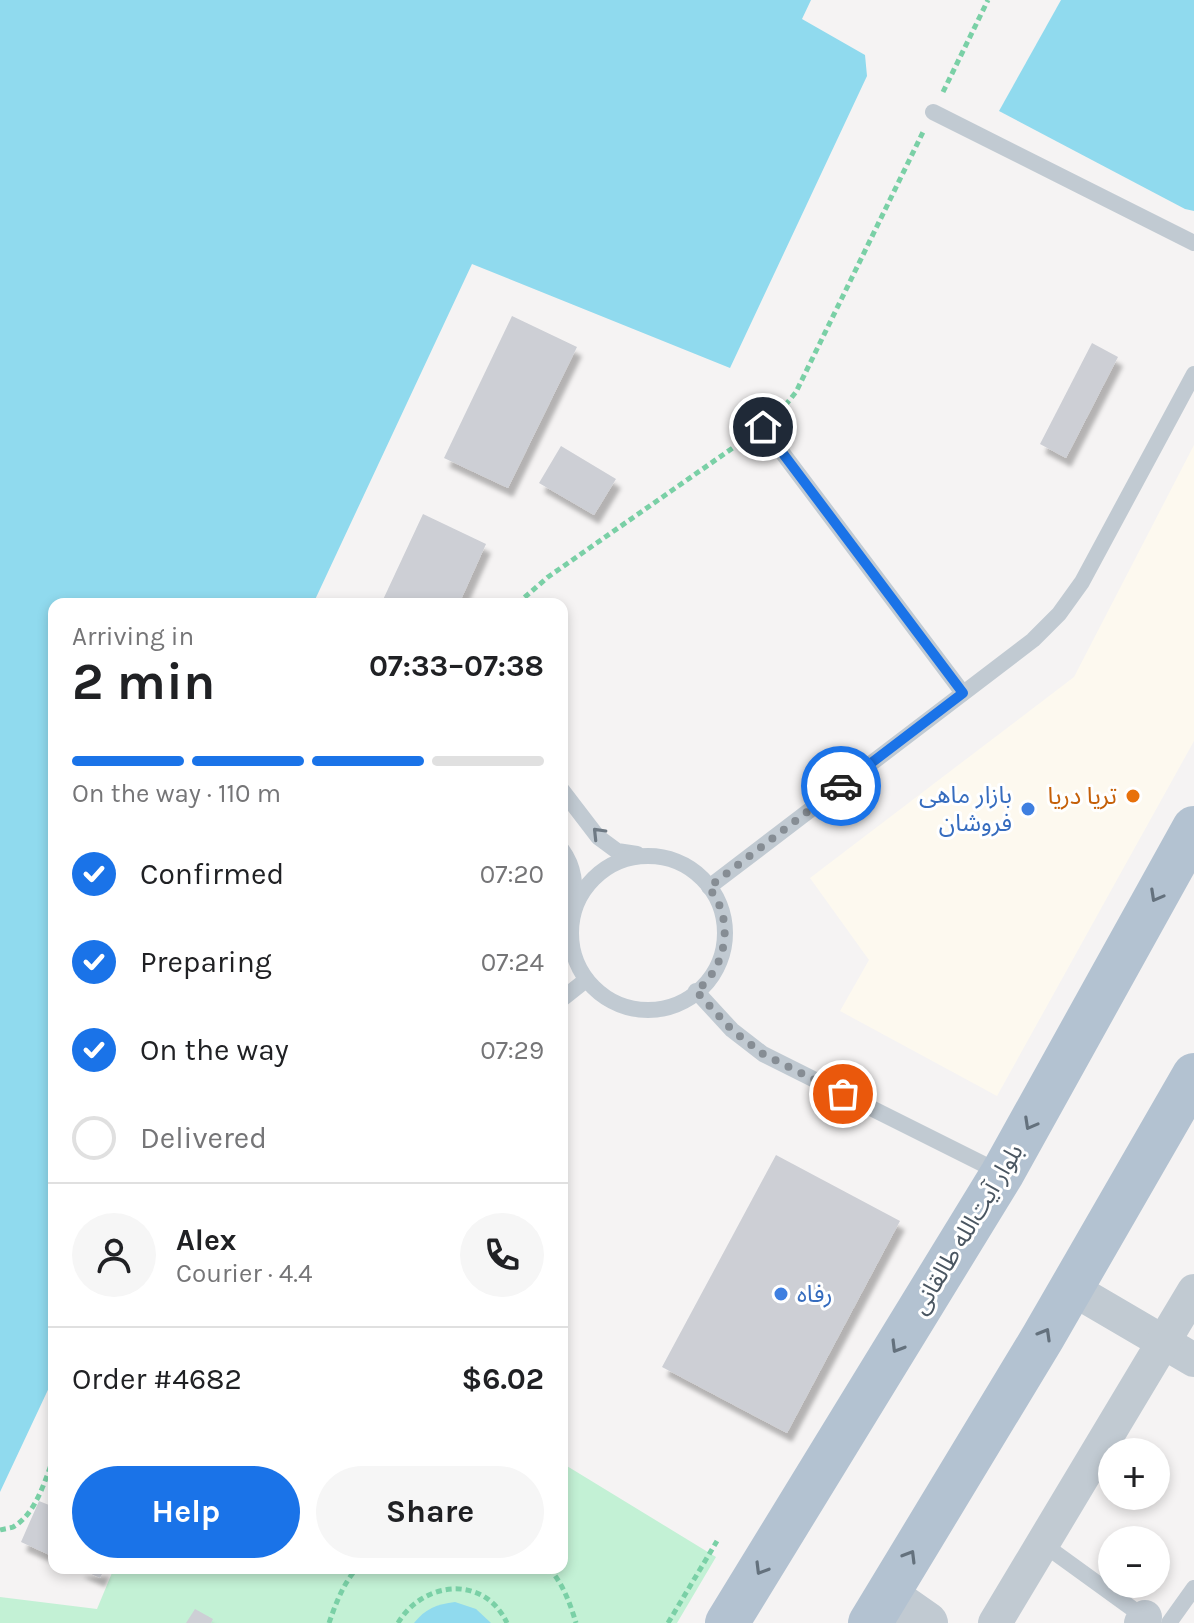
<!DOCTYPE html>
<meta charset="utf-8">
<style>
:root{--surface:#fff;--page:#f6f6f6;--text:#202124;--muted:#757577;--line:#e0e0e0;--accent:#1a73e8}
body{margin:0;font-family:Karla,"Noto Sans Arabic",sans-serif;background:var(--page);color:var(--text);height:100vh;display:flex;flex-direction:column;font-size:30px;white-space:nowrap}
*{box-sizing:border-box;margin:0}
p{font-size:26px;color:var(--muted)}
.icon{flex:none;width:44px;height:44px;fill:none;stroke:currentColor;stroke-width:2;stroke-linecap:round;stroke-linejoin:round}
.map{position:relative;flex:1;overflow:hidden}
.side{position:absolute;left:48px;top:598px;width:520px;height:976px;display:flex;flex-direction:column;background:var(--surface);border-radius:16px;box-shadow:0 4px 12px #0003}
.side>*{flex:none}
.tools{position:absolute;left:1098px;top:1438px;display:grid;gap:16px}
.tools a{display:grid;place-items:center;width:72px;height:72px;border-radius:50%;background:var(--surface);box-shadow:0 4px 12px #0003;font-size:40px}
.pin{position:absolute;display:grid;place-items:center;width:68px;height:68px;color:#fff;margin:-34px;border:4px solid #fff;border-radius:50%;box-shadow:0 2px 8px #0007}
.courier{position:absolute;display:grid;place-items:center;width:80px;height:80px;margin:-40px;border:6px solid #1a73e8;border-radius:50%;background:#fff;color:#222;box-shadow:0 2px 10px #0007}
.overview em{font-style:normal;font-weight:700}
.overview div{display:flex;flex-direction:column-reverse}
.overview{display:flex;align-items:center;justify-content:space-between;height:136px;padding:0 24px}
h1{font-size:52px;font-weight:700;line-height:60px}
.bar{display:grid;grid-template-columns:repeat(4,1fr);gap:12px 8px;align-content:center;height:96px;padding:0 24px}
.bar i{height:10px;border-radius:6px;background:var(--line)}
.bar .selected{background:var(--accent)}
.bar p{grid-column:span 4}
.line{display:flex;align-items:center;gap:20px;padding:0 24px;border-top:2px solid var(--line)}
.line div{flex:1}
.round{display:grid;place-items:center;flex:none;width:84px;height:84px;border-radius:42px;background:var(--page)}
ol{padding:0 24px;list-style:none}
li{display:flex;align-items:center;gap:24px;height:88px}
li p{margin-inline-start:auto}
li .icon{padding:8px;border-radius:50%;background:var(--accent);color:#fff;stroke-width:4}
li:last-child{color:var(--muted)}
li i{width:44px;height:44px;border:4px solid var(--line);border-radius:50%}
.cta{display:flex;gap:16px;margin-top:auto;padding:16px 24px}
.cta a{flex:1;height:92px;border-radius:48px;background:var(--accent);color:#fff;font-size:32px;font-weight:700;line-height:92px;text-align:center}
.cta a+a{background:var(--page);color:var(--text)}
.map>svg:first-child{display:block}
.commercial{fill:#fdf9ef}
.green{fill:#c3f1d5}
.water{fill:#90daee}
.building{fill:#cdcfd5;filter:url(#shadow)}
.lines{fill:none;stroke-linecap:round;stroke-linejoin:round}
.path{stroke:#7ad0a6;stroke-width:5;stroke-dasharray:6 4;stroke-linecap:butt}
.service{stroke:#c1cad2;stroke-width:16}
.minor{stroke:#c1cad2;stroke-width:34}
.tertiary{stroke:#c1cad2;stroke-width:42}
.primary{stroke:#b3c2d1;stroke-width:44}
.oneway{stroke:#6e7983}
.oneway2{stroke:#64717d}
.done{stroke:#868d94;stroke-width:8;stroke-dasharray:0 14.4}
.route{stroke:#1a73e8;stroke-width:10}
.food-dot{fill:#e8710a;stroke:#fff;stroke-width:3}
.shop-dot{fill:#3f7fe0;stroke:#fff;stroke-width:3}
.labels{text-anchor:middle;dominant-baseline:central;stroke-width:6;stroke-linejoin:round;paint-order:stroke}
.shop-label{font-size:24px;fill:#366cbe;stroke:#fff;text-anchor:end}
.food-label{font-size:24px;fill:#c56008;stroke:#fff;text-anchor:end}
.street-label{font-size:24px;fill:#4a5661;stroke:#fff}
</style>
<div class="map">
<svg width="1194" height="1623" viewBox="0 0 1194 1623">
<defs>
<filter id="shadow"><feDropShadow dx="5" dy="9" stdDeviation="2" flood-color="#0004"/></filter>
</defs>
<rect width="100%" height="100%" fill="#f5f3f3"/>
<!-- commercial -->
<path class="commercial" d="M 1194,445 L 1194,741 L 997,1096 L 840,1011 L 869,960 L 810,878 L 1074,677 Z"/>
<!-- green -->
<path class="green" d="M 562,1463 L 716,1557 L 677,1623 L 0,1623 L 0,1597 L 97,1609 L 114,1568 L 562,1568 Z"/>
<!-- water -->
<g class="water">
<path d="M 0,0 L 811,0 L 802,19 L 865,55 L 867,76 L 730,368 L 472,264 L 313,604 L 54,604 L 54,1377 L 0,1492 Z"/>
<path d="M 1061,0 L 1194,0 L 1194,211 L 1185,209 L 999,111 Z"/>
<path d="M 455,1602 L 476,1609 L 491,1623 L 414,1623 C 425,1609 437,1604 455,1602 Z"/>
</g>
<!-- building -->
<g class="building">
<path d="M 512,316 L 577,347 L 508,488 L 444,458 Z"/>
<path d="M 1092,343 L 1118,357 L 1066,458 L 1040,444 Z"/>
<path d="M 561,446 L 616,479 L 594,515 L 539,483 Z"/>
<path d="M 423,514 L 486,544 L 459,604 L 381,604 Z"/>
<path d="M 776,1155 L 900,1221 L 787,1433 L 662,1367 Z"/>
<path d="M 39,1501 L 54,1507 L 54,1557 L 21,1542 Z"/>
<path d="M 78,1568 L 105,1568 L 100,1578 Z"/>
<path d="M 195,1609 L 213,1619 L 211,1623 L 186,1623 Z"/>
</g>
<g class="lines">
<!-- path -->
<g class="path">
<path d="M 943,92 L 988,0"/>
<path d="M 779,413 L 796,392 L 924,130"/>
<path d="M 517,604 L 548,577 L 747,438"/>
<path d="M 0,1530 C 3,1529 11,1528 13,1527 C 36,1514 45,1480 54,1457"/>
<path d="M 549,1568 C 563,1584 570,1603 576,1623"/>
<path d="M 329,1623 C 336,1603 343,1584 357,1568"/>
<path d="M 398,1623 C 423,1581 484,1574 507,1623"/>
<path d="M 668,1623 L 717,1541"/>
</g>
<!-- service -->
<g class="service">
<path d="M 933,112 L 1194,243"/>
<path d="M 763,427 L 963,693"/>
<path d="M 562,790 L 598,837 L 617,851 L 637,854"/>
<path d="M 562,850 C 575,868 575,884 574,905"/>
<circle cx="648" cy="933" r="77"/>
<path d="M 709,887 L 1033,640 L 1059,614 L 1082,582 L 1194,374"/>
<path d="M 696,991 L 732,1030 L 763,1054 L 1001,1173"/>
<path d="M 562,999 L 586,980"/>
<path d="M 1043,1544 L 1148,1620"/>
<path d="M 1169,1623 L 1194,1588"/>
</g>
<!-- minor -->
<g class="minor">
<path d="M 1071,1288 L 1194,1360"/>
<path d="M 995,1623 L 1194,1291"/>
<path d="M 1141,1623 L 1145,1617"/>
</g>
<!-- tertiary -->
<path class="tertiary" d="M 887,1595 L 927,1623"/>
<!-- primary -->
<g class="primary">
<path d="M 727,1623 L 1002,1174 L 1194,828"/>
<path d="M 870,1623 L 1043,1337 L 1194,1075"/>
</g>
</g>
<!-- one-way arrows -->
<defs><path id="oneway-chevron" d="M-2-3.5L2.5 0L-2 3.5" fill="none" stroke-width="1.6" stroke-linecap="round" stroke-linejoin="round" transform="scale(2)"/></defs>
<use class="oneway" href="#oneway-chevron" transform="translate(598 833) rotate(-134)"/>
<g class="oneway2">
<use href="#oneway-chevron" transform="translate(1156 896) rotate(119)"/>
<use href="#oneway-chevron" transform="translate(1030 1124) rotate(119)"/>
<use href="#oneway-chevron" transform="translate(1045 1334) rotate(-60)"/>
<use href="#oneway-chevron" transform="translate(897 1347) rotate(121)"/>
<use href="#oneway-chevron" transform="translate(910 1556) rotate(-59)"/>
<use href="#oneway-chevron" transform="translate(761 1569) rotate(121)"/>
</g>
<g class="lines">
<!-- done -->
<path class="done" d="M 841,786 L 709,887 C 713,894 719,902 721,910 C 731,938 720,973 696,991 L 732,1030 L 763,1054 L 843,1094"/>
<!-- route -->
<path class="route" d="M 763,427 L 963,693 L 841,786"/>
</g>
<!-- markers -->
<circle class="food-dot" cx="1133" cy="796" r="8"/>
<g class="shop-dot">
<circle cx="1028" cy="809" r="8"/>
<circle cx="781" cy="1294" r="8"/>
</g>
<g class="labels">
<!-- shop labels -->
<g class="shop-label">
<text x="1012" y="795">بازار ماهی<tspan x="1012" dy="28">فروشان</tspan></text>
<text x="797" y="1294" text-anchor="start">رفاه</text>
</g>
<!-- food labels -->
<g class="food-label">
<text x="1117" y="796">تریا دریا</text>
</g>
<!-- street labels -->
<g class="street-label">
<text transform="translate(967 1229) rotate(-59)">بلوار آیت‌الله طالقانی</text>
</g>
</g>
</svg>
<div class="tools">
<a>+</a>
<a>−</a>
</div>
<div class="pin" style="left:843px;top:1094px;background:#ea580c"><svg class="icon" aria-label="bag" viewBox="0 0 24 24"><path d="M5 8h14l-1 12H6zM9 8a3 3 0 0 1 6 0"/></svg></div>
<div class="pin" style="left:763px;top:427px;background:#1f2937"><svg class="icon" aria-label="home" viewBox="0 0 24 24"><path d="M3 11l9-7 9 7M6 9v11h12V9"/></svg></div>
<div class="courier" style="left:841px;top:786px"><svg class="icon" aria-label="car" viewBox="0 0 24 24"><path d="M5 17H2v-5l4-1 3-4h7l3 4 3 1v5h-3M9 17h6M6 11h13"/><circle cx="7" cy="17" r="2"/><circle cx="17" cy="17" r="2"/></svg></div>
<section class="side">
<div class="overview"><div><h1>2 min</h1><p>Arriving in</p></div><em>07:33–07:38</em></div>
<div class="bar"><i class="selected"></i><i class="selected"></i><i class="selected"></i><i></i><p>On the way · 110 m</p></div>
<ol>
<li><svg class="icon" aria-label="check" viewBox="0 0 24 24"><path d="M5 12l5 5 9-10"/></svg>Confirmed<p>07:20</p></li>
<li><svg class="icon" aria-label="check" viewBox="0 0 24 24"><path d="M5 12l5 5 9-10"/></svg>Preparing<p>07:24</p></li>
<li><svg class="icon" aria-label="check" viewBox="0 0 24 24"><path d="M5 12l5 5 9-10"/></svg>On the way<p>07:29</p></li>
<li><i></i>Delivered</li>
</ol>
<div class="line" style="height:144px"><a class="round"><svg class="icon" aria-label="person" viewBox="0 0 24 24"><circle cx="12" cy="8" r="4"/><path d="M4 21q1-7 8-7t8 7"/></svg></a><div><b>Alex</b><p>Courier · 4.4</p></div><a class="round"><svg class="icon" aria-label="phone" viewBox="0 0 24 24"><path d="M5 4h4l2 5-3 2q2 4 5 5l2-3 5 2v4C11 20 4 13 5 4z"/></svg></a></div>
<div class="line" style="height:104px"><div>Order #4682</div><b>$6.02</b></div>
<div class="cta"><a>Help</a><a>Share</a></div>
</section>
</div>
